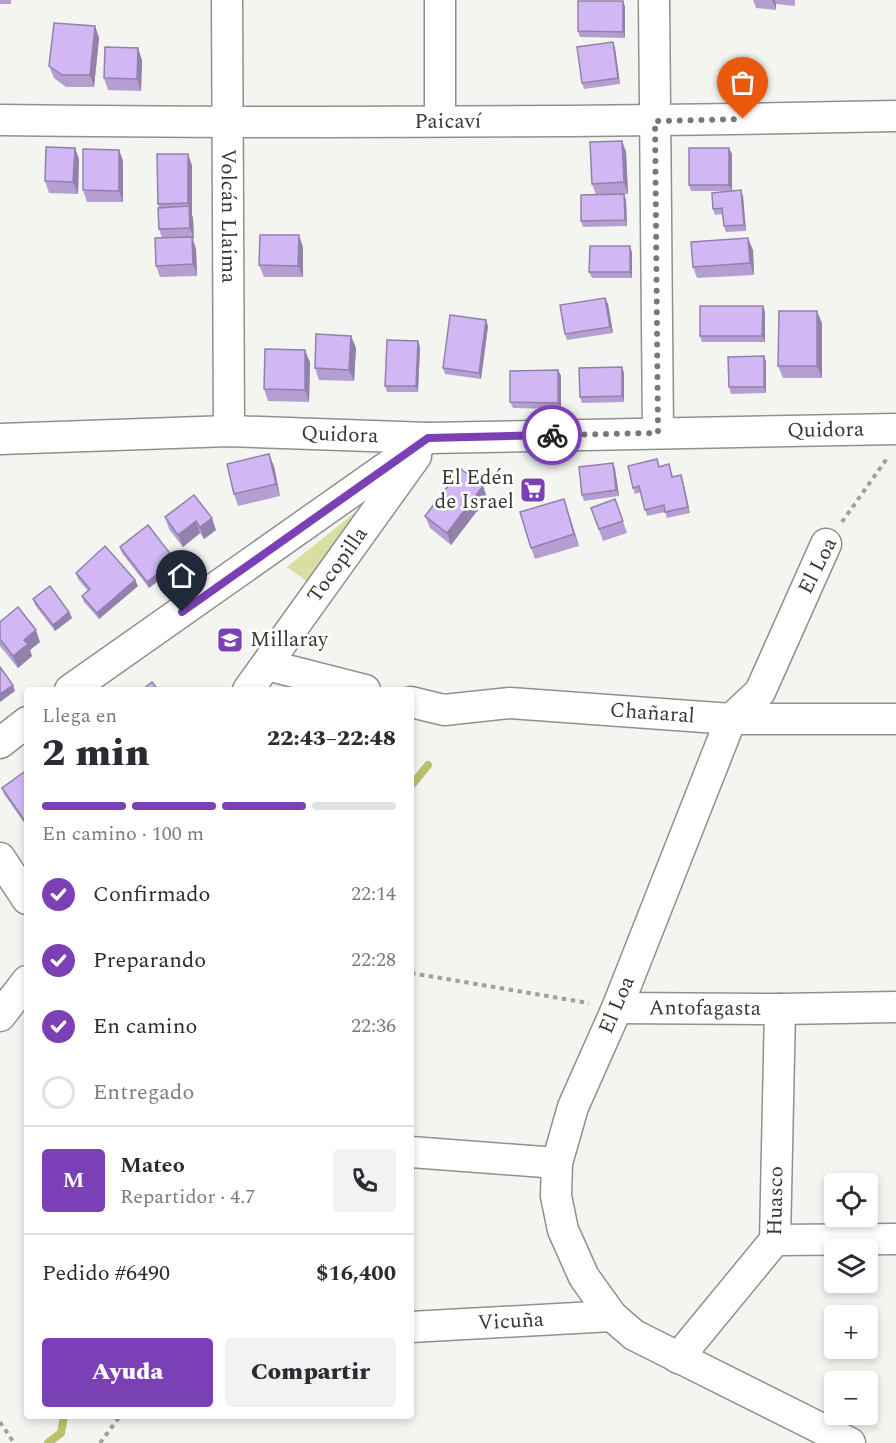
<!DOCTYPE html>
<html lang="es">
<meta charset="utf-8">
<style>
:root{--surface:#fff;--page:#f2f2f3;--text:#2b2b33;--muted:#7c7c81;--line:#e1e1e2;--accent:#7c40b6}
body{margin:0;font-family:Spectral,serif;background:var(--page);color:var(--text);height:100vh;display:flex;flex-direction:column;font-size:22px;white-space:nowrap}
*{box-sizing:border-box;margin:0}
p{font-size:20px;color:var(--muted)}
.icon{flex:none;width:33px;height:33px;fill:none;stroke:currentColor;stroke-width:2;stroke-linecap:round;stroke-linejoin:round}
.map{position:relative;flex:1;overflow:hidden}
.side{position:absolute;left:24px;top:687px;width:390px;height:732px;display:flex;flex-direction:column;background:var(--surface);border-radius:6px;box-shadow:0 3px 9px #0003}
.side>*{flex:none}
.controls{position:absolute;left:824px;top:1173px;display:grid;gap:12px}
.controls a{display:grid;place-items:center;width:54px;height:54px;border-radius:6px;background:var(--surface);box-shadow:0 3px 9px #0003;font-size:30px}
.pin{position:absolute;display:grid;place-items:center;width:51px;height:51px;color:#fff;margin:-62px -26px;border-radius:50% 50% 50% 0;rotate:-45deg;box-shadow:0 0 6px #0007}
.pin .icon{rotate:45deg}
.courier{position:absolute;display:grid;place-items:center;width:60px;height:60px;margin:-30px;border:4px solid #7c40b6;border-radius:50%;background:#fff;color:#222;box-shadow:0 2px 8px #0007}
.overview em{font-style:normal;font-weight:800}
.overview div{display:flex;flex-direction:column-reverse}
.overview{display:flex;align-items:center;justify-content:space-between;height:102px;padding:0 18px}
h1{font-size:39px;font-weight:800;line-height:45px}
.bar{display:grid;grid-template-columns:repeat(4,1fr);gap:9px 6px;align-content:center;height:72px;padding:0 18px}
.bar i{height:8px;border-radius:4px;background:var(--line)}
.bar .on{background:var(--accent)}
.bar p{grid-column:span 4}
.line{display:flex;align-items:center;gap:15px;padding:0 18px;border-top:2px solid var(--line)}
.line div{flex:1}
.round{display:grid;place-items:center;flex:none;width:63px;height:63px;border-radius:6px;background:var(--page)}
ol{padding:0 18px;list-style:none}
li{display:flex;align-items:center;gap:18px;height:66px}
li p{margin-inline-start:auto}
li .icon{padding:6px;border-radius:50%;background:var(--accent);color:#fff;stroke-width:4}
li:last-child{color:var(--muted)}
li i{width:33px;height:33px;border:3px solid var(--line);border-radius:50%}
.primary-button{display:flex;gap:12px;margin-top:auto;padding:12px 18px}
.primary-button a{flex:1;height:69px;border-radius:6px;background:var(--accent);color:#fff;font-size:24px;font-weight:800;line-height:69px;text-align:center}
.primary-button a+a{background:var(--page);color:var(--text)}
.map>svg:first-child{display:block}
.green{fill:#d9dfa2}
.lines{fill:none;stroke-linecap:round;stroke-linejoin:round}
.stream{stroke:#b9c16c;stroke-width:8}
.minor-casing{stroke:#90918e;stroke-width:33}
.path{stroke:#a0a19e;stroke-width:4;stroke-dasharray:4.5 4.5;stroke-linecap:butt}
.minor{stroke:#fff;stroke-width:30}
.wall{fill:#b49ed2}
.shaded-wall{fill:#9281ab}
.building{fill:#d1b8f4;stroke:#9281ab;stroke-width:1.5}
.done{stroke:#797a77;stroke-width:6;stroke-dasharray:0 10.8}
.route{stroke:#7c40b6;stroke-width:8}
.labels{text-anchor:middle;dominant-baseline:central;stroke-width:5;stroke-linejoin:round;paint-order:stroke}
.street-label{font-size:21px;fill:#373836;stroke:#fffffe}
.poi-label{font-size:21px;fill:#373836;stroke:#fffffe;text-anchor:end}
</style>
<div class="map">
<svg width="896" height="1443" viewBox="0 0 896 1443">
<rect width="100%" height="100%" fill="#f4f4f1"/>
<!-- green -->
<path class="green" d="M 378,494 L 309,583 L 287,567 Z"/>
<g class="lines">
<!-- stream -->
<g class="stream">
<path d="M 411,786 L 428,765"/>
<path d="M 48,1443 L 61,1433 L 64,1416"/>
</g>
<defs>
<g id="minor">
<path id="s1" d="M 227,0 L 229,431"/>
<path d="M 440,0 L 440,121"/>
<path d="M 654,0 L 658,433"/>
<path id="s2" d="M 0,120 C 299,124 597,122 896,116"/>
<path id="s3" d="M 0,439 L 229,431 L 428,438 L 896,429"/>
<path d="M 826,544 L 760,692 L 731,719 L 617,1008 L 573,1107 L 557,1163 L 556,1196 L 563,1230 L 584,1277 L 612,1316 L 634,1335 L 850,1443"/>
<path d="M 267,665 L 365,690"/>
<path d="M 70,690 L 428,438"/>
<path id="s4" d="M 248,690 L 416,456"/>
<path id="s5" d="M 411,702 L 444,710 L 510,703 L 731,719 L 896,719"/>
<path d="M 0,743 L 27,722"/>
<path d="M 0,858 L 27,899"/>
<path id="s6" d="M 617,1008 L 780,1009 L 896,1007"/>
<path d="M 0,1016 L 27,981"/>
<path d="M 411,1152 L 557,1163"/>
<path d="M 775,1240 L 896,1239"/>
<path id="s7" d="M 411,1327 L 612,1316"/>
<path id="s8" d="M 678,1358 L 775,1240 L 780,1009"/>
</g>
</defs>
<!-- minor casing -->
<use href="#minor" class="minor-casing"/>
<!-- path -->
<g class="path">
<path d="M 842,522 L 888,457"/>
<path d="M 411,973 L 589,1003"/>
<path d="M 0,1422 L 14,1443"/>
<path d="M 100,1443 L 120,1416"/>
</g>
<!-- minor -->
<use href="#minor" class="minor"/>
</g>
<!-- wall -->
<g class="wall">
<rect x="0" y="0" width="11" height="4"/>
<path d="M 753,0 L 795,0 L 795,6 L 776,4 L 776,10 L 756,8 Z"/>
<path d="M 623,1 L 625,7 L 625,38 L 580,37 L 578,31 Z"/>
<path d="M 95,26 L 99,38 L 94,87 L 66,87 L 54,78 L 49,66 Z"/>
<path d="M 613,42 L 615,48 L 620,84 L 584,89 L 582,83 Z"/>
<path d="M 142,60 L 141,91 L 108,90 L 104,78 Z"/>
<path d="M 622,141 L 626,152 L 628,194 L 624,194 L 626,200 L 627,226 L 583,227 L 581,221 L 596,195 L 592,184 Z"/>
<path d="M 119,150 L 123,161 L 123,202 L 87,202 L 83,190 Z"/>
<path d="M 188,154 L 192,166 L 192,215 L 193,218 L 194,239 L 193,239 L 196,249 L 197,276 L 160,277 L 156,266 L 162,238 L 159,229 L 159,208 L 158,204 Z"/>
<path d="M 732,154 L 732,191 L 691,191 L 689,185 Z"/>
<path d="M 79,159 L 78,194 L 49,193 L 45,181 Z"/>
<path d="M 743,196 L 746,231 L 726,232 L 724,226 L 723,214 L 715,215 L 713,209 Z"/>
<path d="M 303,247 L 303,277 L 264,277 L 259,265 Z"/>
<path d="M 753,250 L 754,275 L 697,278 L 693,267 Z"/>
<path d="M 632,252 L 632,278 L 592,278 L 589,272 Z"/>
<path d="M 605,298 L 608,304 L 613,333 L 567,340 L 565,334 Z"/>
<path d="M 765,312 L 765,342 L 702,342 L 700,336 Z"/>
<path d="M 822,323 L 822,378 L 783,378 L 778,366 Z"/>
<path d="M 488,326 L 481,379 L 445,374 L 443,368 Z"/>
<path d="M 351,336 L 356,348 L 354,381 L 319,380 L 315,368 Z"/>
<path d="M 420,347 L 418,392 L 387,392 L 385,386 Z"/>
<path d="M 764,356 L 766,362 L 766,393 L 731,394 L 729,387 Z"/>
<path d="M 310,362 L 309,402 L 268,401 L 264,389 Z"/>
<path d="M 622,367 L 624,373 L 624,402 L 582,403 L 580,397 Z"/>
<path d="M 558,370 L 561,376 L 561,409 L 513,408 L 510,402 Z"/>
<path d="M 613,463 L 615,469 L 619,496 L 584,501 L 582,495 Z"/>
<path d="M 669,464 L 673,477 L 681,475 L 690,513 L 667,518 L 665,512 L 647,516 L 641,492 L 635,494 L 633,488 L 660,467 Z"/>
<path d="M 274,466 L 280,496 L 238,506 L 234,494 Z"/>
<path d="M 483,486 L 487,498 L 451,545 L 430,528 L 425,516 Z"/>
<path d="M 194,495 L 216,530 L 204,539 L 200,533 L 183,547 L 169,529 L 165,517 Z"/>
<path d="M 564,499 L 579,546 L 535,559 L 531,548 Z"/>
<path d="M 615,499 L 627,533 L 603,541 L 591,508 Z"/>
<path d="M 120,547 L 177,566 L 149,588 L 122,553 Z"/>
<path d="M 76,573 L 135,580 L 138,586 L 99,619 L 84,602 L 82,596 L 88,591 L 78,579 Z"/>
<path d="M 33,599 L 69,612 L 72,618 L 55,631 L 35,605 Z"/>
<path d="M 0,622 L 40,642 L 30,650 L 32,656 L 18,668 L 0,646 Z"/>
<path d="M 27,770 L 27,827 L 4,794 L 2,788 Z"/>
</g>
<!-- shaded-wall -->
<g class="shaded-wall">
<path d="M 772,0 L 775,0 L 776,4 L 776,10 Z"/>
<path d="M 623,1 L 625,7 L 625,38 L 623,32 Z"/>
<path d="M 95,26 L 99,38 L 94,87 L 90,75 Z"/>
<path d="M 613,42 L 615,48 L 620,84 L 618,78 Z"/>
<path d="M 138,48 L 142,60 L 141,91 L 137,79 Z"/>
<path d="M 622,141 L 626,152 L 628,194 L 624,182 Z"/>
<path d="M 75,148 L 79,159 L 78,194 L 73,182 Z"/>
<path d="M 729,148 L 732,154 L 732,191 L 729,185 Z"/>
<path d="M 119,150 L 123,161 L 123,202 L 119,191 Z"/>
<path d="M 188,154 L 192,166 L 192,215 L 193,218 L 194,239 L 190,228 L 189,206 L 188,203 Z"/>
<path d="M 741,190 L 743,196 L 746,231 L 744,225 Z"/>
<path d="M 624,194 L 626,200 L 627,226 L 625,220 Z"/>
<path d="M 299,235 L 303,247 L 303,277 L 298,266 Z"/>
<path d="M 192,237 L 196,249 L 197,276 L 193,264 Z"/>
<path d="M 748,238 L 753,250 L 754,275 L 750,263 Z"/>
<path d="M 630,246 L 632,252 L 632,278 L 630,272 Z"/>
<path d="M 605,298 L 608,304 L 613,333 L 610,327 Z"/>
<path d="M 763,306 L 765,312 L 765,342 L 762,336 Z"/>
<path d="M 817,311 L 822,323 L 822,378 L 817,366 Z"/>
<path d="M 486,320 L 488,326 L 481,379 L 479,373 Z"/>
<path d="M 351,336 L 356,348 L 354,381 L 349,370 Z"/>
<path d="M 418,341 L 420,347 L 418,392 L 416,386 Z"/>
<path d="M 305,350 L 310,362 L 309,402 L 305,390 Z"/>
<path d="M 764,356 L 766,362 L 766,393 L 764,387 Z"/>
<path d="M 622,367 L 624,373 L 624,402 L 622,396 Z"/>
<path d="M 558,370 L 561,376 L 561,409 L 558,403 Z"/>
<path d="M 269,454 L 274,466 L 280,496 L 276,484 Z"/>
<path d="M 613,463 L 615,469 L 619,496 L 616,490 Z"/>
<path d="M 681,475 L 683,481 L 690,513 L 688,507 Z"/>
<path d="M 483,486 L 487,498 L 451,545 L 447,533 Z"/>
<path d="M 564,499 L 568,511 L 579,546 L 574,534 Z"/>
<path d="M 212,518 L 216,530 L 204,539 L 200,527 Z"/>
<path d="M 196,521 L 200,533 L 183,547 L 178,535 Z"/>
<path d="M 175,560 L 177,566 L 149,588 L 147,582 Z"/>
<path d="M 135,580 L 138,586 L 99,619 L 97,613 Z"/>
<path d="M 69,612 L 72,618 L 55,631 L 53,625 Z"/>
<path d="M 36,630 L 40,642 L 30,650 L 32,656 L 18,668 L 13,656 L 24,640 Z"/>
<path d="M 13,685 L 15,691 L 0,702 L 0,694 Z"/>
</g>
<!-- building -->
<g class="building">
<path d="M 578,1 L 623,1 L 623,32 L 578,31 Z"/>
<path d="M 54,23 L 95,26 L 90,75 L 62,75 L 49,66 Z"/>
<path d="M 613,42 L 618,78 L 582,83 L 577,47 Z"/>
<path d="M 105,47 L 138,48 L 137,79 L 104,78 Z"/>
<path d="M 622,141 L 624,182 L 592,184 L 590,142 Z"/>
<path d="M 46,147 L 75,148 L 73,182 L 45,181 Z"/>
<rect x="689" y="148" width="40" height="37"/>
<path d="M 83,149 L 119,150 L 119,191 L 83,190 Z"/>
<path d="M 157,154 L 188,154 L 188,203 L 158,204 Z"/>
<path d="M 741,190 L 744,225 L 724,226 L 722,208 L 713,209 L 712,193 Z"/>
<path d="M 624,194 L 625,220 L 581,221 L 581,195 Z"/>
<path d="M 189,206 L 190,228 L 159,229 L 158,208 Z"/>
<path d="M 260,235 L 299,235 L 298,266 L 259,265 Z"/>
<path d="M 192,237 L 193,264 L 156,266 L 155,238 Z"/>
<path d="M 748,238 L 750,263 L 693,267 L 691,242 Z"/>
<path d="M 590,246 L 630,246 L 630,272 L 589,272 Z"/>
<path d="M 605,298 L 610,327 L 565,334 L 560,305 Z"/>
<path d="M 700,306 L 763,306 L 762,336 L 700,336 Z"/>
<path d="M 779,311 L 817,311 L 817,366 L 778,366 Z"/>
<path d="M 450,315 L 486,320 L 479,373 L 443,368 Z"/>
<path d="M 316,334 L 351,336 L 349,370 L 315,368 Z"/>
<path d="M 387,340 L 418,341 L 416,386 L 385,386 Z"/>
<path d="M 265,349 L 305,350 L 305,390 L 264,389 Z"/>
<path d="M 764,356 L 764,387 L 729,387 L 728,357 Z"/>
<path d="M 622,367 L 622,396 L 580,397 L 579,368 Z"/>
<path d="M 558,370 L 558,403 L 510,402 L 510,371 Z"/>
<path d="M 269,454 L 276,484 L 234,494 L 227,464 Z"/>
<path d="M 657,459 L 659,467 L 669,464 L 672,477 L 681,475 L 688,507 L 665,512 L 664,505 L 645,510 L 639,486 L 633,488 L 628,466 Z"/>
<path d="M 613,463 L 616,490 L 582,495 L 579,467 Z"/>
<path d="M 461,469 L 483,486 L 447,533 L 425,516 Z"/>
<path d="M 194,495 L 212,518 L 200,527 L 196,521 L 178,535 L 165,517 Z"/>
<path d="M 564,499 L 574,534 L 531,548 L 520,512 Z"/>
<path d="M 615,499 L 623,521 L 599,529 L 591,508 Z"/>
<path d="M 148,525 L 175,560 L 147,582 L 120,547 Z"/>
<path d="M 105,546 L 135,580 L 97,613 L 82,596 L 90,589 L 76,573 Z"/>
<path d="M 50,586 L 69,612 L 53,625 L 33,599 Z"/>
<path d="M 18,607 L 36,630 L 24,640 L 28,644 L 13,656 L 0,639 L 0,622 Z"/>
<path d="M 0,667 L 13,685 L 0,694 Z"/>
<path d="M 152,682 L 158,690 L 142,690 Z"/>
<path d="M 27,770 L 27,824 L 2,788 Z"/>
</g>
<g class="lines">
<!-- done -->
<path class="done" d="M 552,435 L 658,433 L 655,121 L 743,119"/>
<!-- route -->
<path class="route" d="M 182,612 L 428,438 L 552,435"/>
</g>
<!-- icons -->
<defs>
<symbol id="supermarket-square" viewBox="-11 -11 22 22"><rect x="-9" y="-9" width="18" height="18" rx="4" fill="#7c40b6" stroke="#fffffe"/><path d="M-6-5.5h2.5l.6 2H6L4.5 2H-2.5L-4.4-4H-6ZM-1.5 3.2a1.3 1.3 0 1 0 .1 0ZM3 3.2a1.3 1.3 0 1 0 .1 0Z" fill="#fff"/></symbol>
<symbol id="school-square" viewBox="-11 -11 22 22"><rect x="-9" y="-9" width="18" height="18" rx="4" fill="#7c40b6" stroke="#fffffe"/><path d="M0-5L7-2L0 1L-7-2ZM-4 1L0 2.5L4 1V4Q0 6-4 4Z" fill="#fff"/></symbol>
</defs>
<g fill-rule="evenodd">
<use href="#supermarket-square" x="518" y="475" width="30" height="30"/>
<use href="#school-square" x="215" y="625" width="30" height="30"/>
</g>
<g class="labels">
<!-- street labels -->
<g class="street-label">
<text stroke="none"><textPath href="#s2" startOffset="448">Paicaví</textPath></text>
<text stroke="none"><textPath href="#s1" startOffset="216">Volcán Llaima</textPath></text>
<text stroke="none"><textPath href="#s3" startOffset="826">Quidora</textPath></text>
<text stroke="none"><textPath href="#s3" startOffset="340">Quidora</textPath></text>
<text stroke="none"><textPath href="#s4" startOffset="154">Tocopilla</textPath></text>
<text transform="translate(818 566) rotate(-63)">El Loa</text>
<text stroke="none"><textPath href="#s5" startOffset="243">Chañaral</textPath></text>
<text transform="translate(617 1005) rotate(-67)">El Loa</text>
<text stroke="none"><textPath href="#s6" startOffset="88">Antofagasta</textPath></text>
<text stroke="none"><textPath href="#s8" startOffset="192">Huasco</textPath></text>
<text stroke="none"><textPath href="#s7" startOffset="100">Vicuña</textPath></text>
</g>
<!-- poi labels -->
<g class="poi-label">
<text x="514" y="478">El Edén<tspan x="514" dy="24">de Israel</tspan></text>
<text x="250" y="640" text-anchor="start">Millaray</text>
</g>
</g>
</svg>
<div class="controls">
<a><svg class="icon" aria-label="locate" viewBox="0 0 24 24"><circle cx="12" cy="12" r="6"/><path d="M12 2v4M12 18v4M2 12h4M18 12h4"/></svg></a>
<a><svg class="icon" aria-label="layers" viewBox="0 0 24 24"><path d="M12 4l9 5-9 5-9-5zM3 14l9 5 9-5"/></svg></a>
<a>+</a>
<a>−</a>
</div>
<div class="pin" style="left:743px;top:119px;background:#ea580c"><svg class="icon" aria-label="bag" viewBox="0 0 24 24"><path d="M5 8h14l-1 12H6zM9 8a3 3 0 0 1 6 0"/></svg></div>
<div class="pin" style="left:182px;top:612px;background:#1f2937"><svg class="icon" aria-label="home" viewBox="0 0 24 24"><path d="M3 11l9-7 9 7M6 9v11h12V9"/></svg></div>
<div class="courier" style="left:552px;top:435px"><svg class="icon" aria-label="bike" viewBox="0 0 24 24"><circle cx="6" cy="16" r="4"/><circle cx="18" cy="16" r="4"/><path d="M6 16l4-8h5l3 8M10 8l3 8H6M13 5h3"/></svg></div>
<section class="side">
<div class="overview"><div><h1>2 min</h1><p>Llega en</p></div><em>22:43–22:48</em></div>
<div class="bar"><i class="on"></i><i class="on"></i><i class="on"></i><i></i><p>En camino · 100 m</p></div>
<ol>
<li><svg class="icon" aria-label="check" viewBox="0 0 24 24"><path d="M5 12l5 5 9-10"/></svg>Confirmado<p>22:14</p></li>
<li><svg class="icon" aria-label="check" viewBox="0 0 24 24"><path d="M5 12l5 5 9-10"/></svg>Preparando<p>22:28</p></li>
<li><svg class="icon" aria-label="check" viewBox="0 0 24 24"><path d="M5 12l5 5 9-10"/></svg>En camino<p>22:36</p></li>
<li><i></i>Entregado</li>
</ol>
<div class="line" style="height:108px"><b class="round" style="background:var(--accent);color:#fff">M</b><div><b>Mateo</b><p>Repartidor · 4.7</p></div><a class="round"><svg class="icon" aria-label="phone" viewBox="0 0 24 24"><path d="M5 4h4l2 5-3 2q2 4 5 5l2-3 5 2v4C11 20 4 13 5 4z"/></svg></a></div>
<div class="line" style="height:78px"><div>Pedido #6490</div><b>$16,400</b></div>
<div class="primary-button"><a>Ayuda</a><a>Compartir</a></div>
</section>
</div>
